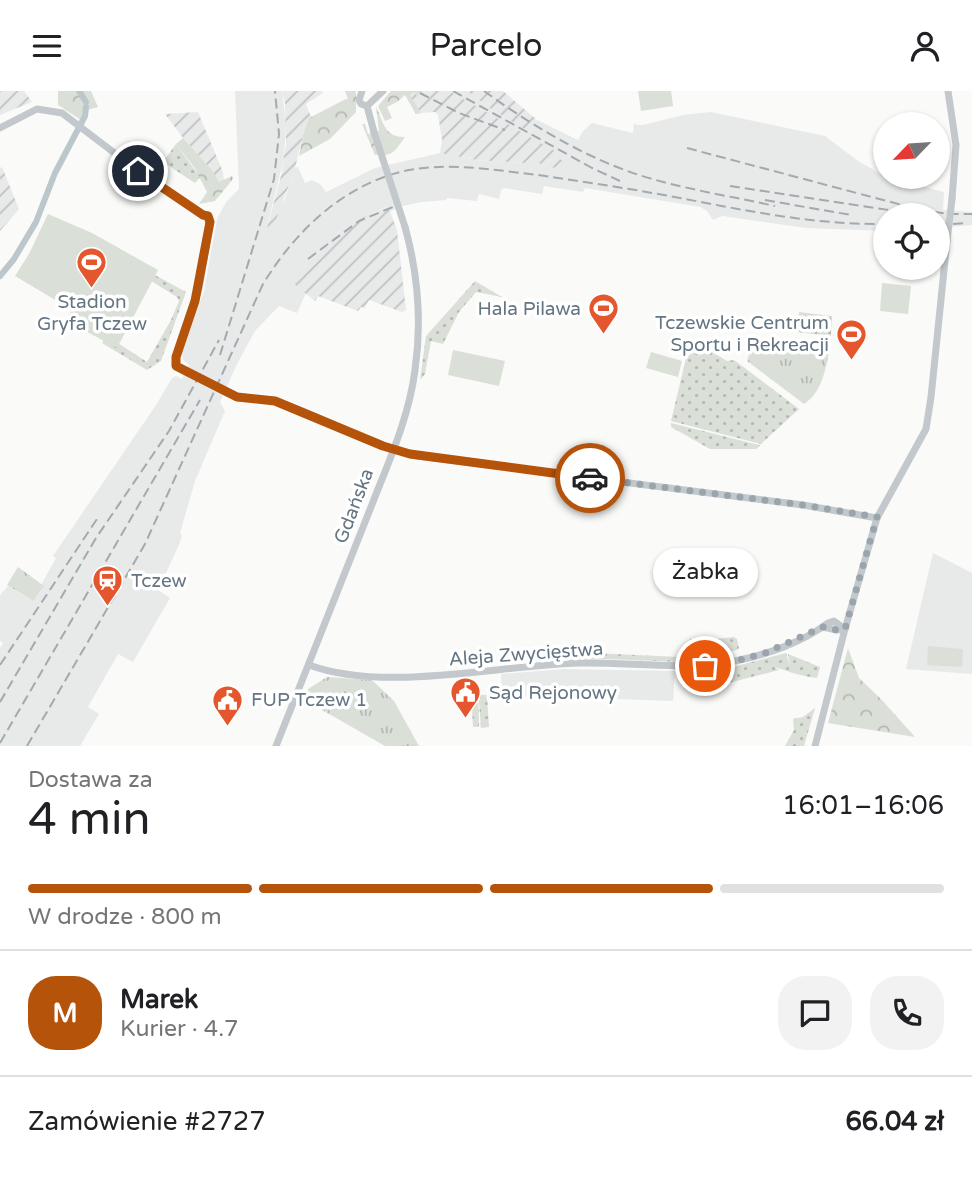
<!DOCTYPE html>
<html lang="pl">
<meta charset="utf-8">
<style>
:root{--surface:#fff;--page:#f2f2f2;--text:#202124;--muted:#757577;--line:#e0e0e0;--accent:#b45309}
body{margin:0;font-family:"Varela Round",sans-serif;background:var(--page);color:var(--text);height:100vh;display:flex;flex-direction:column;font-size:26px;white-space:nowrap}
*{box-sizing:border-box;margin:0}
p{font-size:23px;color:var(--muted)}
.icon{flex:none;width:38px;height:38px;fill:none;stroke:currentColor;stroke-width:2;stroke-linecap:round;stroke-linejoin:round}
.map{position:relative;height:655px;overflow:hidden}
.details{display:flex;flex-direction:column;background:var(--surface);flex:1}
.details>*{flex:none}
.needle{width:46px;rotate:245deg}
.fabs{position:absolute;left:873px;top:21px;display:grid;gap:14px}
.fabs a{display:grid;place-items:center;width:77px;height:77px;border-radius:50%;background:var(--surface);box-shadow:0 2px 5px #0004;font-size:35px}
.pin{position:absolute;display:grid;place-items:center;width:60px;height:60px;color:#fff;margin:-30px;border:4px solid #fff;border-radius:50%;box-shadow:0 2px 7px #0007}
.courier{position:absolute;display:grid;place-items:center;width:70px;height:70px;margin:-35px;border:5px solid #b45309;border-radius:50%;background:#fff;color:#222;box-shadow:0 2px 9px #0007}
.bubble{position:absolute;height:49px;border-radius:24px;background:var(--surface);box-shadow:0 2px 5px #0004;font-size:23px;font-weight:600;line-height:49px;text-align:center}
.head em{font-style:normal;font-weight:600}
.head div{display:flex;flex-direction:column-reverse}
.head{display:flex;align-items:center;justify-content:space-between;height:119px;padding:0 28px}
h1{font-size:46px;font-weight:600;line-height:52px}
.bar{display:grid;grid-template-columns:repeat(4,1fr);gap:10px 7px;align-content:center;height:84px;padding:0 28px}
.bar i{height:9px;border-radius:5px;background:var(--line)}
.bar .selected{background:var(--accent)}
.bar p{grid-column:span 4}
.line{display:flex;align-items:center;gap:18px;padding:0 28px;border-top:2px solid var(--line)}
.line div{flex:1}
.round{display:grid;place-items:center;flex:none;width:74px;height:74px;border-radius:28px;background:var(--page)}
header{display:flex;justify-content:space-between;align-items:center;height:91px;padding:0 28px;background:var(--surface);font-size:32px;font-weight:600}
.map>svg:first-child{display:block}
.built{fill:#e8e9e9}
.industrial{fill:url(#industrial-furrows)}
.grass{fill:url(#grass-dots)}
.forest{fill:url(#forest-crowns)}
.park{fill:url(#park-tufts)}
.pitch{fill:#dadfd7}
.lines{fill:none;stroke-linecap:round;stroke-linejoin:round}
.canal{stroke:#bbc7cb;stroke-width:6}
.minor{stroke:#c3c8cc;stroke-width:7}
.rail{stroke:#a2aab0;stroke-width:2;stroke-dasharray:10 5;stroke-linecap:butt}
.minor-bridge{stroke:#c3c8cc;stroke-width:7}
.done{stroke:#99a4ac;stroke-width:7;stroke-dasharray:0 12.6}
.route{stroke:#b45309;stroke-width:9}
.labels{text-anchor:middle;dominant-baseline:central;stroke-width:7;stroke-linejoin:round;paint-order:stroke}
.poi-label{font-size:19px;fill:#657683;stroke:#fff;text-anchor:start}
.street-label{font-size:19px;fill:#657683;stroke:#fff}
</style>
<header><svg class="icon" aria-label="menu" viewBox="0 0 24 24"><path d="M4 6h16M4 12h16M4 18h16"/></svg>Parcelo<svg class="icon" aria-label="person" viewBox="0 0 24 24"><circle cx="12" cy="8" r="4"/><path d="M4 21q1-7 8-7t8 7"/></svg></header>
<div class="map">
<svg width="972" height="655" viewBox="0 0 972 655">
<defs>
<pattern id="industrial-furrows" width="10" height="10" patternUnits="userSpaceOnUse" patternTransform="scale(1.75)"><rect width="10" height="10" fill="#e8e9e9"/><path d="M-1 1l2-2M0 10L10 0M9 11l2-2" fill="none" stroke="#c0c1c2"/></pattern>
<pattern id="grass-dots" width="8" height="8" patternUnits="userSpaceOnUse" patternTransform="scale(1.75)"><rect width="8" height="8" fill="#dadfd7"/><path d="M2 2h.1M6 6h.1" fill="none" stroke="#b4b9b4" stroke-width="1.8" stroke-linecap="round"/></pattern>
<pattern id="forest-crowns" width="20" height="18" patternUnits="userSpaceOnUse" patternTransform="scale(1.75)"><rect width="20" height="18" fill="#dadfd7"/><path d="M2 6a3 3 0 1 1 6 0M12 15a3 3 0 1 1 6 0" fill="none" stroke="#b4b9b4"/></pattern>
<pattern id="park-tufts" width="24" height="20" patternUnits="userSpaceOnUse" patternTransform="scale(1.75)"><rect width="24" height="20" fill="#dadfd7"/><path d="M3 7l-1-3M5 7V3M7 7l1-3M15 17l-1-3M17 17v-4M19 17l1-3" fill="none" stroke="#b4b9b4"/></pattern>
</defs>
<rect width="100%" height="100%" fill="#fafaf8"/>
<!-- built -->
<g class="built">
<path d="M 235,0 L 282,0 L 286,32 L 284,67 L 267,136 L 285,108 L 295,77 L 298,76 L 305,92 L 312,89 L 320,93 L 326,101 L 375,77 L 440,62 L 477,69 L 526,72 L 473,14 L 449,0 L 467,0 L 494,20 L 530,41 L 537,29 L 578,49 L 583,40 L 592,32 L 633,42 L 634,32 L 637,34 L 643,34 L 683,24 L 711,21 L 825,45 L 858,70 L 886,86 L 944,101 L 943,119 L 972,121 L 972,134 L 938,137 L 938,124 L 886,124 L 885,140 L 806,137 L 722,125 L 713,129 L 707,120 L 700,116 L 585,97 L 583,101 L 544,95 L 542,103 L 504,97 L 501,99 L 499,108 L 479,103 L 477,110 L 447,107 L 446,109 L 422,111 L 398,116 L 390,121 L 387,115 L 364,126 L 337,143 L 328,151 L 329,154 L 310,169 L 294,193 L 306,202 L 297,222 L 279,215 L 255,240 L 236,275 L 220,311 L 225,320 L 195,390 L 180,442 L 182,444 L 179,454 L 158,499 L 170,507 L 133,571 L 118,563 L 88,616 L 99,623 L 80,655 L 0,655 L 0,557 L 3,552 L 0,550 L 0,504 L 8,495 L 32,510 L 40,501 L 42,492 L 56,467 L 53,465 L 156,314 L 172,287 L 176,285 L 182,288 L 189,274 L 183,269 L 182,262 L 204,200 L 217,128 L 226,111 L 239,98 Z"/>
<path d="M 933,462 L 972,482 L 972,583 L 906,578 Z"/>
<path d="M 565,578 L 675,580 L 673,610 L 502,604 L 501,583 Z"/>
</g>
<!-- industrial -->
<g class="industrial">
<path d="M 0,0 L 24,0 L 32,11 L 0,24 Z"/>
<path d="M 282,0 L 322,0 L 323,2 L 306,13 L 311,26 L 303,44 L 294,81 L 272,139 L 267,137 L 281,85 L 286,53 L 285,12 Z"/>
<path d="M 420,0 L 449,0 L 560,63 L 558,67 L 563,70 L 559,78 L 527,69 L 526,72 L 477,69 L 440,62 L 442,49 L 438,24 L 435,21 L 421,22 L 409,4 L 414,1 L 417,5 Z"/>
<path d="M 467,0 L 503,0 L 537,29 L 530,41 L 494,20 Z"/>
<path d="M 198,21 L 223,81 L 224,90 L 219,92 L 212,79 L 183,47 L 165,23 Z"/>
<path d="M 2,76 L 19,118 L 0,140 L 0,77 Z"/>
<path d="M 388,115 L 397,139 L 406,219 L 402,221 L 369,209 L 365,217 L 361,216 L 358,220 L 318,205 L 315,210 L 294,193 L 300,177 L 329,154 L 327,151 L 337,143 L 364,126 Z"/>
</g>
<!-- grass -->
<g class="grass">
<path d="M 176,53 L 200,86 L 195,92 L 163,71 Z"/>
<path d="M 153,183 L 186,201 L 161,270 L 147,279 L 102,252 L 107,245 L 147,271 L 171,229 L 179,210 L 177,206 L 148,188 Z"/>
<path d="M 475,190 L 502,206 L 476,201 L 459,221 L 443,253 L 431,250 L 425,283 L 420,289 L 426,245 Z"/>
<path d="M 799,221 L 832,225 L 831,245 L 797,241 Z"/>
<path d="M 695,252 L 703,255 L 727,270 L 734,269 L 799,318 L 761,353 L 671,330 L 688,259 Z"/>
<path d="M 671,332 L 759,354 L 760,355 L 756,358 L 710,358 L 671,336 Z"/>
<path d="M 734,546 L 737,548 L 739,557 L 737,559 L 716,563 L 687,561 L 690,548 L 708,549 Z"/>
<path d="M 592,562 L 679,566 L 681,571 L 607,568 L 522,570 L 522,566 Z"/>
<path d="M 786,562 L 790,574 L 788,563 L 820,576 L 817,587 C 801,585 790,581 774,576 L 779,579 L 717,595 L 729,577 Z"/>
<path d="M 479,593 L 480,604 L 487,604 L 489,636 L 481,637 L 478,598 L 479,636 L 473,636 L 471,598 L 458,598 L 458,595 Z"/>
<path d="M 815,617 L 804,655 L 785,655 L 794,639 L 793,628 L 803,626 Z"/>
</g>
<!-- forest -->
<g class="forest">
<path d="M 58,0 L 91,0 L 98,16 L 87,19 L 81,29 L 58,14 Z"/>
<path d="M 345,0 L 356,0 L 356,21 L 330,48 L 299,65 L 303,44 L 309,27 L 346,8 L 348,8 Z"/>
<path d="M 391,0 L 420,0 L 417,6 L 414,1 L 410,4 L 421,22 L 416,23 L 405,4 L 397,11 L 387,16 L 392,27 L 385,30 L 378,15 Z"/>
<path d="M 376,15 C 383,31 385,47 405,46 C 394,61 394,65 375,64 L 362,33 L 365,33 L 368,43 L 379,40 Z"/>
<path d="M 183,47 L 212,79 L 219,91 L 232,85 L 233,88 L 215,110 L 199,113 L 207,101 L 194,76 L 176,53 Z"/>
<path d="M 848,557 L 859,587 L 881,608 L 915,646 L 828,632 Z"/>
</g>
<!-- park -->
<g class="park">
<path d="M 753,248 L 831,252 C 826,274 824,300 804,313 L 747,270 Z"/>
<path d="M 18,476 L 44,495 L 33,510 L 7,494 Z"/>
<path d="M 327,586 L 372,589 L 394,610 L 419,655 L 385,655 L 303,608 L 308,598 Z"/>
</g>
<!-- pitch -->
<g class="pitch">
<path d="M 638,0 L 671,0 L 673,15 L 641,20 Z"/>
<path d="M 48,123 L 92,142 L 158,179 L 117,257 L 65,229 L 72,219 L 15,185 L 29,163 Z"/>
<path d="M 882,192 L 911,195 L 908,223 L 880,220 Z"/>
<path d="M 453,259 L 505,270 L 499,295 L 448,284 Z"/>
<path d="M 651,261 L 682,270 L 678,286 L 646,277 Z"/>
<path d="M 928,555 L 963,558 L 962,576 L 927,574 Z"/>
</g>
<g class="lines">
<!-- canal -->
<g class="canal">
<path d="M 79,0 L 86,11"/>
<path d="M 0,185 L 14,168 L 36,131 L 55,82 L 85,25 L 86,16"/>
</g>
<!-- minor -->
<g class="minor">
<path d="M 362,0 L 359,9 L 361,13 L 367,15"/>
<path d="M 948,0 L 956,54 L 952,108"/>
<path d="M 367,15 L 374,41"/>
<path d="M 367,15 L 383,0"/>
<path d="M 0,37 L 37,18 L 62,22 L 138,80 L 203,124 L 208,125 L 209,139 L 199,198 L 176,266 L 176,275 L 184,280"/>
<path d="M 227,302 C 243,309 259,306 275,310 C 324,325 367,354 417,365 L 803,414 L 877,427"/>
<path d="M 823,536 L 837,539 L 845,538"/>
<path d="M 309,574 C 385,602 498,574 580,572 C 632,571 683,580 735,570 C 766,564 803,551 828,532 L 834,530 L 845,538"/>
<path d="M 276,655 C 307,575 340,496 371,416 C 388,372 409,327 415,279 C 422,231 418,183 405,136"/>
<path d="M 815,655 L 845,538 L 877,427 L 926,338 L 931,306 L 947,150"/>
</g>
<!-- rail -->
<g class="rail">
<path d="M 453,0 L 592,77 L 620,90"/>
<path d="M 484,0 C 531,34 584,66 639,84 C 683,98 730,105 775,115"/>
<path d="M 420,2 L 459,22 L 505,39"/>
<path d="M 687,57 L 917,118 L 948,123 L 972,123"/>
<path d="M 730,95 L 889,119"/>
<path d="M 765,109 L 851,124"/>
<path d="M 938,134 L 966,132"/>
<path d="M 308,168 L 359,130 L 400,113"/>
<path d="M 220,264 L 274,88 L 279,43 L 275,0"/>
<path d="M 0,574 L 97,428"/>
<path d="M 0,611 L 96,447 L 169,340 L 219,249"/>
<path d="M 0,652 L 200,309"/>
<path d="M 27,655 L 145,453 L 263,193 C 295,141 340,97 400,81 C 445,70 493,79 538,84 C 585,91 633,98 680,107 C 748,120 816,134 886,133"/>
</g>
<!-- minor-bridge -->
<g class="minor-bridge">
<path d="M 374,41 L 405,136"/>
<path d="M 947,150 L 952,108"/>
<path d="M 184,280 L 227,302"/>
</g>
</g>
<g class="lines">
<!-- done -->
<path class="done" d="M 590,387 L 803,414 L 877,426 L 845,538 L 837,539 L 823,536 L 765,562 L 736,570 L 705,575"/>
<!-- route -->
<path class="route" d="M 138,80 L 203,124 L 208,125 L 210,131 L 195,210 L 176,266 L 176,275 L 237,306 L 275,310 L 383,355 L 410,363 L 590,387"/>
</g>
<!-- icons -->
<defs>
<symbol id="stadium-pin" viewBox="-11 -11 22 30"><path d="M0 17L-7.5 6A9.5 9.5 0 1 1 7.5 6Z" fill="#e4572e" stroke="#fff"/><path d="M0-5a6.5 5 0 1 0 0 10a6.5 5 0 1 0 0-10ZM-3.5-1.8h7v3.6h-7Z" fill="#fff"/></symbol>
<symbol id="station-pin" viewBox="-11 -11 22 30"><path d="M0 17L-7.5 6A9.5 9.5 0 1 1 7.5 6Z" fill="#e4572e" stroke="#fff"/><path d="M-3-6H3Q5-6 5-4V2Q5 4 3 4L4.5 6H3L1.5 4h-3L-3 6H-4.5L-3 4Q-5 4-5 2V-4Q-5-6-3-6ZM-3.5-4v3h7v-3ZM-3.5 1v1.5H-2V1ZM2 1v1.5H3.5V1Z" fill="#fff"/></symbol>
<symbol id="civic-pin" viewBox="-11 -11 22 30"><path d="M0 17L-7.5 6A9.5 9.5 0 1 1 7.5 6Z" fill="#e4572e" stroke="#fff"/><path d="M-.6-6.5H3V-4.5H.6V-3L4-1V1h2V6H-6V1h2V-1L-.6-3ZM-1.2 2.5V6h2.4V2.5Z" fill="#fff"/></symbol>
</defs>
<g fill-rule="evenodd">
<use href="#stadium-pin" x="74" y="154" width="35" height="47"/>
<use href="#stadium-pin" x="586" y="200" width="35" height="47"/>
<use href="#stadium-pin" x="834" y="226" width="35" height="47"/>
<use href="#station-pin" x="90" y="472" width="35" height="47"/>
<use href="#civic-pin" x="448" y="584" width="35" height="47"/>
<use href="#civic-pin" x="210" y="592" width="35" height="47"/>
</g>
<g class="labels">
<!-- poi labels -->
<g class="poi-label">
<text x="92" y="211" text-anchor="middle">Stadion<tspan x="92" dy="22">Gryfa Tczew</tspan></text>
<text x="581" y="218" text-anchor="end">Hala Pilawa</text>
<text x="829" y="232" text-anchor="end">Tczewskie Centrum<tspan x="829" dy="22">Sportu i Rekreacji</tspan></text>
<text x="131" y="490">Tczew</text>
<text x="489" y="602">Sąd Rejonowy</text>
<text x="251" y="609">FUP Tczew 1</text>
</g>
<!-- street labels -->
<g class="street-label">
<text transform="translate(354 415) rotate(-69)">Gdańska</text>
<text transform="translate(526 563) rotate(-4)">Aleja Zwycięstwa</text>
</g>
</g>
</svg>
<div class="fabs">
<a><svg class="needle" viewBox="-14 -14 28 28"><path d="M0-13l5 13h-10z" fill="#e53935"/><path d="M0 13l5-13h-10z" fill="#757577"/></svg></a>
<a><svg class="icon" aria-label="locate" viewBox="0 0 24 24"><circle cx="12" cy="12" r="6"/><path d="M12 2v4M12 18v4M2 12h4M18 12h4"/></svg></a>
</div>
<div class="pin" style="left:705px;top:575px;background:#ea580c"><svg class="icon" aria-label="bag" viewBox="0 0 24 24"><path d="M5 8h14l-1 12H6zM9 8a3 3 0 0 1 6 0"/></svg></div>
<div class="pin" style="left:138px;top:80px;background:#1f2937"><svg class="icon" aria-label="home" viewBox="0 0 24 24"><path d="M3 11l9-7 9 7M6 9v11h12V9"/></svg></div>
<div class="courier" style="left:590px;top:387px"><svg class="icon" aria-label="car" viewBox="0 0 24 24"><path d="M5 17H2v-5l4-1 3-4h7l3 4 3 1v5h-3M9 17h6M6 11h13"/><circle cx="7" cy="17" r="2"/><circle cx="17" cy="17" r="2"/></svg></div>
<div class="bubble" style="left:653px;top:457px;width:105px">Żabka</div>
</div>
<section class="details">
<div class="head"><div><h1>4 min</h1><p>Dostawa za</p></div><em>16:01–16:06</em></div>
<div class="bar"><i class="selected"></i><i class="selected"></i><i class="selected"></i><i></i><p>W drodze · 800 m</p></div>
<div class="line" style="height:126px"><b class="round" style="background:var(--accent);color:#fff">M</b><div><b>Marek</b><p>Kurier · 4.7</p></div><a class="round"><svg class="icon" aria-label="chat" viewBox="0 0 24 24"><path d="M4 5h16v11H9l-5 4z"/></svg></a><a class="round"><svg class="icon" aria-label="phone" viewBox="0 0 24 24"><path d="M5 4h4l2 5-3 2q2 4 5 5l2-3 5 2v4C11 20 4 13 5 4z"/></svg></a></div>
<div class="line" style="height:91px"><div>Zamówienie #2727</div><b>66.04 zł</b></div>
</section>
